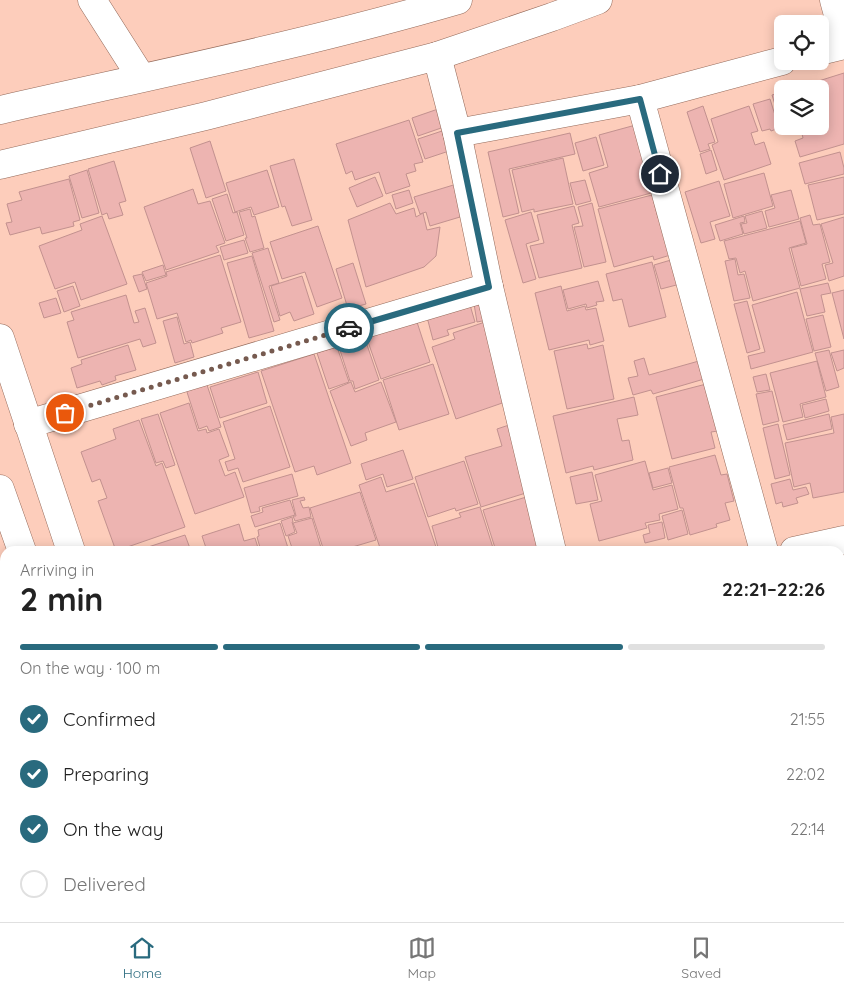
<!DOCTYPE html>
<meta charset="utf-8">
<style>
:root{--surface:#fff;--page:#f2f2f2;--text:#222;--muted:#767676;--line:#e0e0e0;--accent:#296a7e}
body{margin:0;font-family:Quicksand,sans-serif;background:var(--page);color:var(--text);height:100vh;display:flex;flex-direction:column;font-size:19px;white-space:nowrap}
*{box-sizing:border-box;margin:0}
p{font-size:16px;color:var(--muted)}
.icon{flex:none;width:28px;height:28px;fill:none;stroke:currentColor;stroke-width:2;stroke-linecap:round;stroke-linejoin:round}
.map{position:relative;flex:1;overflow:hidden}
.panel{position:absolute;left:0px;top:546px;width:845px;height:376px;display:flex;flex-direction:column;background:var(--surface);border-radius:15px 15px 0 0;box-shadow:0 2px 12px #0003}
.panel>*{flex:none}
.buttons{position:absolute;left:774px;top:15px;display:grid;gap:10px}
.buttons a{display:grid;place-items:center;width:55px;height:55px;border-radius:8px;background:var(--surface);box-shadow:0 2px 12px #0003;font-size:25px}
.pin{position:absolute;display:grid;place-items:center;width:42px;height:42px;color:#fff;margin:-21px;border:2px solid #fff;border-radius:50%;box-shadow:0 1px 5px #0007}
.courier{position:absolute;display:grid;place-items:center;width:50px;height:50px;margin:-25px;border:4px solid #296a7e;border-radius:50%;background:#fff;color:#222;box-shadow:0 1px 6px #0007}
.summary em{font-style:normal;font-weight:700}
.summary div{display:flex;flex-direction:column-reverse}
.summary{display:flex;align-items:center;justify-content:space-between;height:85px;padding:0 20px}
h1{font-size:32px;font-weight:700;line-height:38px}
.bar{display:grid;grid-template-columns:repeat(4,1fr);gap:8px 5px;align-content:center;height:60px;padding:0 20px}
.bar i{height:6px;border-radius:4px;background:var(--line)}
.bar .active{background:var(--accent)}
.bar p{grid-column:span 4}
ol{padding:0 20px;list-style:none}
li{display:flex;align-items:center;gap:15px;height:55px}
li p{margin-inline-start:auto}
li .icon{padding:5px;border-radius:50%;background:var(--accent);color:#fff;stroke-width:4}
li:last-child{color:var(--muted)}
li i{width:28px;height:28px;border:2px solid var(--line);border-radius:50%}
.menu{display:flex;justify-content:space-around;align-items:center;height:70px;border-top:1px solid var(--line);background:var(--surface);font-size:14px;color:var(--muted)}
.menu a{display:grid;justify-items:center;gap:2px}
.menu .active{color:var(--accent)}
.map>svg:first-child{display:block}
.building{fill:#edb4b1;stroke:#c2918f}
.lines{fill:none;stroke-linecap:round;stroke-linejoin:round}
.minor-casing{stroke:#946a5a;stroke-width:29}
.tertiary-casing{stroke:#946a5a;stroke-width:29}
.minor{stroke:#fff;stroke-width:28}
.tertiary{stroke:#fff;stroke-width:28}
.done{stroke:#765a4f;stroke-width:5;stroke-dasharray:0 9}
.route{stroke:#296a7e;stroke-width:6}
</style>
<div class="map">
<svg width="844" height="922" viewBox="0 0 844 922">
<rect width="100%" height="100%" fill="#fdcdbb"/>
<!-- building -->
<g class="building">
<path d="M 844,73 L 844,144 L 800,157 L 795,141 L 803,138 L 800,126 L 820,126 L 820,89 L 793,89 Z"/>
<path d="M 782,92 L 782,124 L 781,124 L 772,95 Z"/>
<path d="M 770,99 L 779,128 L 771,131 L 770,129 L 762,131 L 753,104 Z"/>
<path d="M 703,106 L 715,142 L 708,144 L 710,149 L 700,152 L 687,112 Z"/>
<path d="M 749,106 L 758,131 L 751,133 L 755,145 L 764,142 L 771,164 L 724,180 L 712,145 L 718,142 L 711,119 Z"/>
<path d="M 441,108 L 447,126 L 418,136 L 412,118 Z"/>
<path d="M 409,120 L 423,162 L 414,164 L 416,171 L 406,174 L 410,186 L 386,194 L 379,172 L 355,180 L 352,171 L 346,174 L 336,144 Z"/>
<path d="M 643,123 L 655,192 L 599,207 L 589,173 L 608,167 L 599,135 Z"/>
<path d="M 448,129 L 455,149 L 425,159 L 418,139 Z"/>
<path d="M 570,133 L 575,154 L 509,169 L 519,213 L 503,217 L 488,152 Z"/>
<path d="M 596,137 L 604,165 L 583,171 L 575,143 Z"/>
<path d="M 210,141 L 226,191 L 206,198 L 190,148 Z"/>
<path d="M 711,150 L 717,170 L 706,174 L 700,154 Z"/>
<path d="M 840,152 L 844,168 L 844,174 L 805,184 L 799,163 Z"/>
<path d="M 563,158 L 573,204 L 534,212 L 534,209 L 522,212 L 512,170 Z"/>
<path d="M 294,159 L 312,220 L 292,226 L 285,206 L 282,207 L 270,166 Z"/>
<path d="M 114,161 L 126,201 L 119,203 L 123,215 L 109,219 L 107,213 L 102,215 L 88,169 Z"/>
<path d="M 87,170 L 99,213 L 82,218 L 69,176 Z"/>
<path d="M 267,170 L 279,207 L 254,215 L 251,207 L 235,212 L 226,183 Z"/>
<path d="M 764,173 L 773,206 L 733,218 L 724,184 Z"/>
<path d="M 375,177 L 383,196 L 357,207 L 349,188 Z"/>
<path d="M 844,177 L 844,214 L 817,220 L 808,185 Z"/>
<path d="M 69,179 L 80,220 L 73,222 L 74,226 L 42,234 L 40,227 L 10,235 L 6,223 L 12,222 L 7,204 L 22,200 L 19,192 Z"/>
<path d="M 585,180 L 591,201 L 576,205 L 570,183 Z"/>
<path d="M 719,181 L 730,216 L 710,222 L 715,239 L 701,243 L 685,192 Z"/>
<path d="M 460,183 L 470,214 L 430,226 L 426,212 L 420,214 L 414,197 Z"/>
<path d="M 193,189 L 198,204 L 210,201 L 225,243 L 216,246 L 219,252 L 166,270 L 144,207 Z"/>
<path d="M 409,190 L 413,203 L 396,209 L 392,195 Z"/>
<path d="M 791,190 L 799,219 L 769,227 L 765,211 L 775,208 L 771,195 Z"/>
<path d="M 227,194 L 233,213 L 237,212 L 244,235 L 226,241 L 212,199 Z"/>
<path d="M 652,195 L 658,218 L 660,217 L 677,253 L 654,260 L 653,256 L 614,267 L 598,209 Z"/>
<path d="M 390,203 L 396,214 L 414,208 L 416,217 L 423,213 L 427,230 L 440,227 L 436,256 L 424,267 L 366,287 L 348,220 Z"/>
<path d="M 592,203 L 606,262 L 584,267 L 574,227 L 583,226 L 578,207 Z"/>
<path d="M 574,206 L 579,223 L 572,225 L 582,268 L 539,278 L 530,246 L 544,243 L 537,215 Z"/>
<path d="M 250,209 L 252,217 L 255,216 L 264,248 L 250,252 L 245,238 L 247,238 L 239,212 Z"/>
<path d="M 762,211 L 767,228 L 744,234 L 741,224 L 747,223 L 745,216 Z"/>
<path d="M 531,212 L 539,240 L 526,244 L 536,279 L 523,283 L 505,220 Z"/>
<path d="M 810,215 L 813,225 L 820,224 L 830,262 L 822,264 L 826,279 L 801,286 L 791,248 L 807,244 L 800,218 Z"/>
<path d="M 102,216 L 127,284 L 81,300 L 75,282 L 55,289 L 39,246 L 82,230 L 80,224 Z"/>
<path d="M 744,216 L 745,222 L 740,223 L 743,234 L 720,241 L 715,225 Z"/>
<path d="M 844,217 L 844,276 L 829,281 L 825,265 L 833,263 L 821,224 Z"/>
<path d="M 800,221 L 806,243 L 789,248 L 800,288 L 753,301 L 745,271 L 740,273 L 736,258 L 729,259 L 724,241 Z"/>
<path d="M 318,226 L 342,298 L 317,307 L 305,272 L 282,279 L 270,242 Z"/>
<path d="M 244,240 L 248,253 L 224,260 L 220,247 Z"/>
<path d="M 268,248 L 279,283 L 269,286 L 280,320 L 274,322 L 252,253 Z"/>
<path d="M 220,255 L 241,322 L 221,328 L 223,333 L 192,343 L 191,340 L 186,342 L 177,313 L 157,319 L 146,283 L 167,276 L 166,272 Z"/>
<path d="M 252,256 L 274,331 L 249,338 L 227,263 Z"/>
<path d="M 681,257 L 684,283 L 661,289 L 654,265 Z"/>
<path d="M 735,259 L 738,275 L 744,274 L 750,298 L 734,301 L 725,261 Z"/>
<path d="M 652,262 L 666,317 L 629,327 L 622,299 L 613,301 L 606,274 Z"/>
<path d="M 353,263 L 366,304 L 348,309 L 336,269 Z"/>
<path d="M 163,265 L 166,275 L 146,281 L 142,272 Z"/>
<path d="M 142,274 L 147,289 L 139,292 L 133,276 Z"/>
<path d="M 302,276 L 314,314 L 294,321 L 290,312 L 280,316 L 271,286 Z"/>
<path d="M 598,281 L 604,301 L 596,302 L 597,305 L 587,308 L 586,304 L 568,309 L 563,290 Z"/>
<path d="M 828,283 L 831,293 L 821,295 L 825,312 L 807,316 L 800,289 Z"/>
<path d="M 73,286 L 80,306 L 64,312 L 57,291 Z"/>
<path d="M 561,286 L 567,311 L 585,306 L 586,310 L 596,308 L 604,341 L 590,345 L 589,340 L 549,350 L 535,293 Z"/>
<path d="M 844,290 L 844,339 L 832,293 Z"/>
<path d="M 797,292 L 813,352 L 751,369 L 748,356 L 765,352 L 752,305 Z"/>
<path d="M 126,295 L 134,323 L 139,322 L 135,311 L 145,308 L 156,343 L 143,347 L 140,339 L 78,358 L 67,322 L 74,320 L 71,312 Z"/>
<path d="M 490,295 L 487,320 L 477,322 L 473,298 Z"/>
<path d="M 56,298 L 61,313 L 44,318 L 39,303 Z"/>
<path d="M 747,301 L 760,349 L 747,353 L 734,304 Z"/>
<path d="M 470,305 L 475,322 L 447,330 L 449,335 L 433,340 L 427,317 Z"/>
<path d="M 823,315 L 831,347 L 814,351 L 806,319 Z"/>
<path d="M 177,317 L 184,344 L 190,342 L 194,357 L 175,363 L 163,321 Z"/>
<path d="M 416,319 L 430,362 L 381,379 L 366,336 Z"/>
<path d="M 485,322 L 511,400 L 456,419 L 432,347 L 455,339 L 453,333 Z"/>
<path d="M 364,336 L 379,380 L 355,389 L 353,381 L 350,381 L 338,344 Z"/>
<path d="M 587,344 L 588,349 L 603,345 L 614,399 L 567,409 L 554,351 Z"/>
<path d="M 128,345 L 136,370 L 115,376 L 116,380 L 102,385 L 100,381 L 77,388 L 71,368 L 82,364 L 81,360 Z"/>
<path d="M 337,347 L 349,382 L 329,389 L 317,353 Z"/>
<path d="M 829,350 L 839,387 L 826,391 L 815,353 Z"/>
<path d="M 844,350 L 844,368 L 837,371 L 831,353 Z"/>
<path d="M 314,354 L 351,463 L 317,475 L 314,466 L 295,472 L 261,371 Z"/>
<path d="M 644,358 L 649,375 L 706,359 L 711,377 L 653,394 L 651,390 L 633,395 L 628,378 L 638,376 L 634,361 Z"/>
<path d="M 817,361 L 826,397 L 800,404 L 803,417 L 783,422 L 770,373 Z"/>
<path d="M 433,364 L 449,414 L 399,430 L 383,380 Z"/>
<path d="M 258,372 L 267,403 L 220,418 L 210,387 Z"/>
<path d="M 766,374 L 770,390 L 757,392 L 753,377 Z"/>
<path d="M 206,382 L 221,427 L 209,431 L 207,426 L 199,429 L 186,389 Z"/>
<path d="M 351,382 L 355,392 L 381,382 L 396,422 L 365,433 L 367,440 L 351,446 L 330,391 Z"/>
<path d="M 714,382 L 718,431 L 711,432 L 715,448 L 672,459 L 656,397 Z"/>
<path d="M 772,391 L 779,421 L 763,425 L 756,394 Z"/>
<path d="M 634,397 L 638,415 L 617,419 L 622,441 L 629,440 L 633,460 L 594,470 L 593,466 L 566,473 L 553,416 Z"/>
<path d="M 826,399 L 829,411 L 805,418 L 802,405 Z"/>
<path d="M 189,403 L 198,431 L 206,429 L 207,433 L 219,429 L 229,456 L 219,460 L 225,476 L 235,472 L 244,497 L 195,514 L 160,413 Z"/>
<path d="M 270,406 L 290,467 L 243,482 L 238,468 L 228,471 L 225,462 L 235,459 L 223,422 Z"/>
<path d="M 158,414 L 175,465 L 166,468 L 163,461 L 156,463 L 141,419 Z"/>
<path d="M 829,414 L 832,429 L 787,440 L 783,425 Z"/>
<path d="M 844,414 L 844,492 L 813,498 L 810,483 L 794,487 L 785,443 L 834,433 L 831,417 Z"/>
<path d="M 139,420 L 156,466 L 162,463 L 185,527 L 116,551 L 98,501 L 107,498 L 100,479 L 92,482 L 81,452 L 116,439 L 113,429 Z"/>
<path d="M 512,424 L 545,487 L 481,507 L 465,457 L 502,446 L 497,429 Z"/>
<path d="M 778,424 L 790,475 L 775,479 L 763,428 Z"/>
<path d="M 403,450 L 413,479 L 387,487 L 383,474 L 366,480 L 361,464 Z"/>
<path d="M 715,455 L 721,475 L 727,474 L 734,501 L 725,503 L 730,520 L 716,524 L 717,527 L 690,535 L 683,508 L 680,508 L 669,467 Z"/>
<path d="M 464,461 L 478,504 L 456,511 L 455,508 L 428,517 L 415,477 Z"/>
<path d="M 645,461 L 653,490 L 672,485 L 678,509 L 659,514 L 660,520 L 645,523 L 647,528 L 599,541 L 590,504 L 602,501 L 595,475 Z"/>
<path d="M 668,468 L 672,483 L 653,488 L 649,473 Z"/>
<path d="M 592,472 L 598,500 L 576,504 L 570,477 Z"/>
<path d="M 292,474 L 298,496 L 259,507 L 260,511 L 251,513 L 244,488 Z"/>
<path d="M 381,477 L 386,492 L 414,483 L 436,547 L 424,551 L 381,551 L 359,485 Z"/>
<path d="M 790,479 L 793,490 L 806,487 L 809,494 L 796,498 L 798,503 L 783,507 L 782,502 L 776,504 L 771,484 Z"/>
<path d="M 360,492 L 376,540 L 339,551 L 324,551 L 310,508 Z"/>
<path d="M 543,492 L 555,551 L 496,551 L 483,510 Z"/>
<path d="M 304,497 L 305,500 L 300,501 L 303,508 L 309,507 L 311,517 L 295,521 L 293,516 L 296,516 L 292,500 Z"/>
<path d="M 290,500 L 295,515 L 255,527 L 251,516 L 263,512 L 262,508 Z"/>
<path d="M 480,507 L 494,551 L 439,551 L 432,526 L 461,517 L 459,513 Z"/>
<path d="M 682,510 L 688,534 L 668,540 L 662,516 Z"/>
<path d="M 292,517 L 293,522 L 292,522 L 295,532 L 286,536 L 281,521 Z"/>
<path d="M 312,518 L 322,551 L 293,551 L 288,536 L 297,533 L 293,523 Z"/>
<path d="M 662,522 L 665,538 L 645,543 L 643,535 L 650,533 L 648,525 Z"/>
<path d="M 280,523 L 289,551 L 276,551 L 275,547 L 261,551 L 257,537 L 259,536 L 258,530 Z"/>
<path d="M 239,524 L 244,541 L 255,538 L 259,551 L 207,551 L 202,536 Z"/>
<path d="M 185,535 L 191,551 L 136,551 Z"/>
<path d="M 844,592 L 844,640 L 840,642 L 840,593 Z"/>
<path d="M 0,599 L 5,610 L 5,652 L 0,654 Z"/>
<path d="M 844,644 L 844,658 L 840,659 L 840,645 Z"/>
<path d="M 5,657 L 5,713 L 4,713 L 1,704 L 0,704 L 0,659 Z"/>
<path d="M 844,660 L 844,675 L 841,676 L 844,686 L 844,689 L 840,691 L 840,662 Z"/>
<path d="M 844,696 L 844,721 L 840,722 L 840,697 Z"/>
<path d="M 5,715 L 5,744 L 0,746 L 0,717 Z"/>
<path d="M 844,725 L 844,767 L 840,768 L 840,727 Z"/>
<path d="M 5,841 L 5,889 L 0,890 L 0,842 Z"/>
<path d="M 5,894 L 5,918 L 32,918 L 34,922 L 2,922 L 0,917 L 0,896 Z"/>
<path d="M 35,918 L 58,918 L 60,922 L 37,922 Z"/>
<path d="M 71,918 L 137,918 L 139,922 L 62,922 L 62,921 Z"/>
<path d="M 260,918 L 289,918 L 290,922 L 252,922 L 252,920 Z"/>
<path d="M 290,918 L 337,918 L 324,922 L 292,922 Z"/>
<path d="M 407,918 L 410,918 L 412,922 L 395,922 Z"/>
<path d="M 465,918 L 478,918 L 466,921 Z"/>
<path d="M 491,918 L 540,918 L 527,922 L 478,922 Z"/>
<path d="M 554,918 L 625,918 L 626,922 L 569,922 L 568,918 L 555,922 Z"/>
<path d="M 695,918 L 697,922 L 686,922 L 685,921 Z"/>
<path d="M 701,918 L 755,918 L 756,922 L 699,922 L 698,919 Z"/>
<path d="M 769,918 L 779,918 L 780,922 L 771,922 Z"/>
<path d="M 781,918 L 837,918 L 837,919 L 827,922 L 783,922 Z"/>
</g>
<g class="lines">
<defs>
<g id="minor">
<path d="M 92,0 L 141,77"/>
<path d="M 834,0 L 844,37"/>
<path d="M 820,51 L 844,45"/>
<path d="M 437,56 L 457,133 L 489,287 L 552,551"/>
<path d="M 640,99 L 764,551"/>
<path d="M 457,133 L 640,99 L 782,61"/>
<path d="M 28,424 L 489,287"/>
<path d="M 794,551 L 844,540"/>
<path d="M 0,790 L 5,788"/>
<path d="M 840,868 L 844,879"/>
<path d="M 425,918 L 427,922"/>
<path d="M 641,918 L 642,922"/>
</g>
<g id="tertiary">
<path d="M 0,110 C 153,75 307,44 458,0"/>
<path d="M 0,165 L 206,116 L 437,56 L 552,17 L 598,0"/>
<path d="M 0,338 L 71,551"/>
<path d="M 0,489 L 22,551"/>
<path d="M 152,918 L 154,922"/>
<path d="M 196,918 L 198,922"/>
</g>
</defs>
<!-- minor casing -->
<use href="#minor" class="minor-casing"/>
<!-- tertiary casing -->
<use href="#tertiary" class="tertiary-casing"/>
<!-- minor -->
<use href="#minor" class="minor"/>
<!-- tertiary -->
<use href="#tertiary" class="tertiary"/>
</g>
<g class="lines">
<!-- done -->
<path class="done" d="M 65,413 L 349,328"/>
<!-- route -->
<path class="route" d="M 349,328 L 489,287 L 457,133 L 640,99 L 660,174"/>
</g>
</svg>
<div class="buttons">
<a><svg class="icon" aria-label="locate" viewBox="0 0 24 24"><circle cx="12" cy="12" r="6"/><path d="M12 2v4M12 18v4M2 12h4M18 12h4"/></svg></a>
<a><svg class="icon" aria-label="layers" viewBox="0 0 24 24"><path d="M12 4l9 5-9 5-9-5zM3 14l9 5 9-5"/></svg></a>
</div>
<div class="pin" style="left:65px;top:413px;background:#ea580c"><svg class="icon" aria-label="bag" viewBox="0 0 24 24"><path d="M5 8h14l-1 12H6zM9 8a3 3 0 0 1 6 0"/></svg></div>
<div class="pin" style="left:660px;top:174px;background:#1f2937"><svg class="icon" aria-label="home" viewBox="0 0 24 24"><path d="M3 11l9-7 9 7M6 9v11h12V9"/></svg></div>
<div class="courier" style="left:349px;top:328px"><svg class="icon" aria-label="car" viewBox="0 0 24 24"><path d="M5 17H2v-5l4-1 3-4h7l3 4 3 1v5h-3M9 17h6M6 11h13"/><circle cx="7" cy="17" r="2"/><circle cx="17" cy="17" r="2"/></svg></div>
<section class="panel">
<div class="summary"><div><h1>2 min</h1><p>Arriving in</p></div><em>22:21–22:26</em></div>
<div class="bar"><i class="active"></i><i class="active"></i><i class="active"></i><i></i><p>On the way · 100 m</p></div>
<ol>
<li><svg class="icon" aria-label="check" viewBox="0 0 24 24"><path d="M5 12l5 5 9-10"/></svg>Confirmed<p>21:55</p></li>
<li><svg class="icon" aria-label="check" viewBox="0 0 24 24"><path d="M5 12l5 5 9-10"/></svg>Preparing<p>22:02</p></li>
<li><svg class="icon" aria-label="check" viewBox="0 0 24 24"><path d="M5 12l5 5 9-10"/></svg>On the way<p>22:14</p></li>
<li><i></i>Delivered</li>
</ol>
</section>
</div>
<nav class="menu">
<a class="active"><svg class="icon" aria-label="home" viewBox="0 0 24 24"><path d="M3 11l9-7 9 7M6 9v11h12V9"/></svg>Home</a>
<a><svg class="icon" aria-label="map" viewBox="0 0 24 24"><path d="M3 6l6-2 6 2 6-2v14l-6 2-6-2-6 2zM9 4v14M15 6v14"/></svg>Map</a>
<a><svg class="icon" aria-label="saved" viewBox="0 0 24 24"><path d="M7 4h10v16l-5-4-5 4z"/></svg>Saved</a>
</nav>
